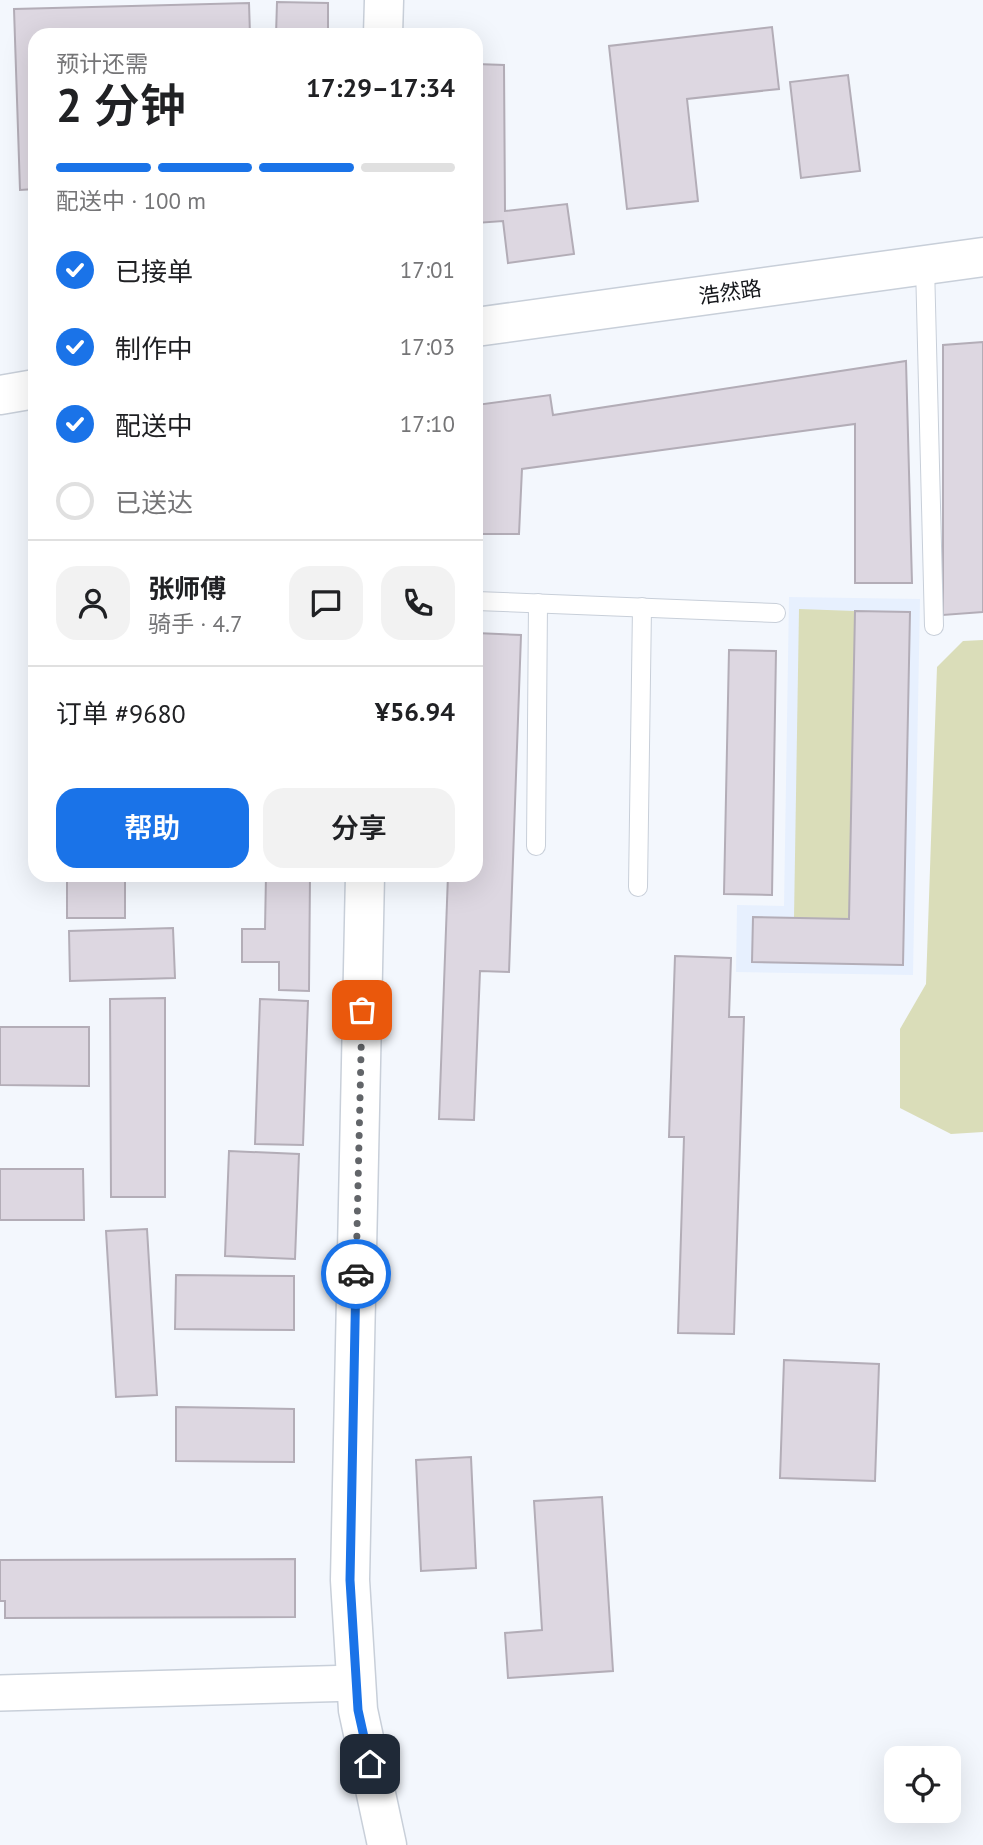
<!DOCTYPE html>
<html lang="zh">
<meta charset="utf-8">
<style>
:root{--surface:#fff;--page:#f2f2f2;--text:#202124;--muted:#757577;--line:#e0e0e0;--accent:#1a73e8}
body{margin:0;font-family:"PT Sans","Noto Sans SC",sans-serif;background:var(--page);color:var(--text);height:100vh;display:flex;flex-direction:column;font-size:26px;white-space:nowrap}
*{box-sizing:border-box;margin:0}
p{font-size:23px;color:var(--muted)}
.icon{flex:none;width:38px;height:38px;fill:none;stroke:currentColor;stroke-width:2;stroke-linecap:round;stroke-linejoin:round}
.map{position:relative;flex:1;overflow:hidden}
.details{position:absolute;left:28px;top:28px;width:455px;height:854px;display:flex;flex-direction:column;background:var(--surface);border-radius:21px;box-shadow:0 7px 28px #0002}
.details>*{flex:none}
.controls{position:absolute;left:884px;top:1746px;display:grid;gap:14px}
.controls a{display:grid;place-items:center;width:77px;height:77px;border-radius:14px;background:var(--surface);box-shadow:0 7px 28px #0002;font-size:35px}
.pin{position:absolute;display:grid;place-items:center;width:60px;height:60px;color:#fff;margin:-30px;border-radius:14px;box-shadow:0 4px 10px #0006}
.courier{position:absolute;display:grid;place-items:center;width:70px;height:70px;margin:-35px;border:5px solid #1a73e8;border-radius:50%;background:#fff;color:#222;box-shadow:0 2px 9px #0007}
.headline em{font-style:normal;font-weight:600}
.headline div{display:flex;flex-direction:column-reverse}
.headline{display:flex;align-items:center;justify-content:space-between;height:119px;padding:0 28px}
h1{font-size:46px;font-weight:600;line-height:52px}
.bar{display:grid;grid-template-columns:repeat(4,1fr);gap:10px 7px;align-content:center;height:84px;padding:0 28px}
.bar i{height:9px;border-radius:5px;background:var(--line)}
.bar .selected{background:var(--accent)}
.bar p{grid-column:span 4}
.line{display:flex;align-items:center;gap:18px;padding:0 28px;border-top:2px solid var(--line)}
.line div{flex:1}
.round{display:grid;place-items:center;flex:none;width:74px;height:74px;border-radius:21px;background:var(--page)}
ol{padding:0 28px;list-style:none}
li{display:flex;align-items:center;gap:21px;height:77px}
li p{margin-inline-start:auto}
li .icon{padding:7px;border-radius:50%;background:var(--accent);color:#fff;stroke-width:4}
li:last-child{color:var(--muted)}
li i{width:38px;height:38px;border:4px solid var(--line);border-radius:50%}
.action{display:flex;gap:14px;margin-top:auto;padding:14px 28px}
.action a{flex:1;height:80px;border-radius:21px;background:var(--accent);color:#fff;font-size:28px;font-weight:600;line-height:80px;text-align:center}
.action a+a{background:var(--page);color:var(--text)}
.map>svg:first-child{display:block}
.built{fill:#e7f0fe}
.green{fill:#daddb9}
.building{fill:#ddd7e1;stroke:#b3adb7;stroke-width:2}
.lines{fill:none;stroke-linecap:round;stroke-linejoin:round}
.lane-casing{stroke:#c8cfd9;stroke-width:20}
.street-casing{stroke:#c8cfd9;stroke-width:38}
.secondary-casing{stroke:#c8cfd9;stroke-width:41}
.lane{stroke:#fff;stroke-width:18}
.street{stroke:#fff;stroke-width:35}
.secondary{stroke:#fff;stroke-width:38}
.done{stroke:#626569;stroke-width:7;stroke-dasharray:0 12.6}
.route{stroke:#1a73e8;stroke-width:9}
.labels{text-anchor:middle;dominant-baseline:central;stroke-width:6;stroke-linejoin:round;paint-order:stroke}
.street-label{font-size:21px;fill:#14161a;stroke:#fff}
</style>
<div class="map">
<svg width="983" height="1845" viewBox="0 0 983 1845">
<rect width="100%" height="100%" fill="#f3f7fd"/>
<!-- built -->
<path class="built" d="M 789,597 L 920,599 L 913,975 L 736,972 L 737,905 L 784,906 Z"/>
<!-- green -->
<g class="green">
<path d="M 799,609 L 855,611 L 849,919 L 794,918 Z"/>
<path d="M 983,640 L 983,1132 L 951,1134 L 900,1108 L 900,1029 L 926,984 L 937,667 L 963,641 Z"/>
</g>
<!-- building -->
<g class="building">
<path d="M 277,2 L 328,3 L 328,35 L 276,35 Z"/>
<path d="M 249,3 L 250,35 L 35,35 L 35,189 L 20,190 L 14,9 Z"/>
<path d="M 772,27 L 779,89 L 687,99 L 698,201 L 627,209 L 609,46 Z"/>
<path d="M 476,64 L 504,65 L 505,211 L 567,204 L 574,254 L 508,263 L 503,221 L 476,223 Z"/>
<path d="M 848,75 L 860,171 L 801,178 L 790,82 Z"/>
<path d="M 983,342 L 983,612 L 943,615 L 943,345 Z"/>
<path d="M 906,361 L 912,583 L 855,583 L 855,424 L 522,469 L 519,534 L 476,534 L 476,405 L 550,395 L 553,415 Z"/>
<path d="M 855,611 L 910,612 L 903,965 L 752,962 L 753,917 L 849,919 Z"/>
<path d="M 476,633 L 521,635 L 509,972 L 480,971 L 474,1120 L 439,1119 L 448,875 L 476,875 Z"/>
<path d="M 729,650 L 776,651 L 772,895 L 724,894 Z"/>
<rect x="67" y="875" width="58" height="43"/>
<path d="M 266,875 L 310,875 L 309,991 L 279,990 L 279,962 L 242,962 L 242,929 L 265,929 Z"/>
<path d="M 173,928 L 175,978 L 70,981 L 69,931 Z"/>
<path d="M 675,956 L 731,958 L 729,1017 L 744,1017 L 734,1334 L 678,1333 L 684,1137 L 669,1137 Z"/>
<path d="M 165,998 L 165,1197 L 111,1197 L 110,999 Z"/>
<path d="M 260,999 L 308,1001 L 303,1145 L 255,1144 Z"/>
<path d="M 0,1027 L 89,1027 L 89,1086 L 0,1085 Z"/>
<path d="M 229,1151 L 299,1154 L 295,1259 L 225,1256 Z"/>
<path d="M 0,1169 L 83,1169 L 84,1220 L 0,1220 Z"/>
<path d="M 147,1229 L 157,1395 L 116,1397 L 106,1231 Z"/>
<path d="M 176,1275 L 294,1276 L 294,1330 L 175,1329 Z"/>
<path d="M 784,1360 L 879,1364 L 875,1481 L 780,1478 Z"/>
<path d="M 176,1407 L 294,1409 L 294,1462 L 176,1461 Z"/>
<path d="M 471,1457 L 476,1568 L 421,1571 L 416,1460 Z"/>
<path d="M 602,1497 L 613,1671 L 508,1678 L 505,1633 L 542,1630 L 534,1501 Z"/>
<path d="M 295,1559 L 295,1617 L 5,1618 L 5,1601 L 0,1601 L 0,1560 Z"/>
</g>
<g class="lines">
<defs>
<g id="lane">
<path d="M 925,265 L 934,626"/>
<path d="M 476,601 L 776,613"/>
<path d="M 536,846 L 538,603"/>
<path d="M 638,887 L 642,607"/>
</g>
<path id="street" d="M 0,1693 L 356,1683"/>
<g id="secondary">
<path d="M 383,35 L 384,0"/>
<path d="M 476,327 L 983,257"/>
<path d="M 0,395 L 35,389"/>
<path d="M 365,875 L 350,1580 L 358,1710 L 387,1845"/>
</g>
</defs>
<!-- lane casing -->
<use href="#lane" class="lane-casing"/>
<!-- street casing -->
<use href="#street" class="street-casing"/>
<!-- secondary casing -->
<use href="#secondary" class="secondary-casing"/>
<!-- lane -->
<use href="#lane" class="lane"/>
<!-- street -->
<use href="#street" class="street"/>
<!-- secondary -->
<use href="#secondary" class="secondary"/>
</g>
<g class="lines">
<!-- done -->
<path class="done" d="M 356,1274 L 362,1010"/>
<!-- route -->
<path class="route" d="M 356,1274 L 350,1580 L 358,1710 L 370,1764"/>
</g>
<g class="labels">
<!-- street labels -->
<g class="street-label">
<text transform="translate(730 292) rotate(-8)">浩然路</text>
</g>
</g>
</svg>
<div class="controls">
<a><svg class="icon" aria-label="locate" viewBox="0 0 24 24"><circle cx="12" cy="12" r="6"/><path d="M12 2v4M12 18v4M2 12h4M18 12h4"/></svg></a>
</div>
<div class="pin" style="left:362px;top:1010px;background:#ea580c"><svg class="icon" aria-label="bag" viewBox="0 0 24 24"><path d="M5 8h14l-1 12H6zM9 8a3 3 0 0 1 6 0"/></svg></div>
<div class="pin" style="left:370px;top:1764px;background:#1f2937"><svg class="icon" aria-label="home" viewBox="0 0 24 24"><path d="M3 11l9-7 9 7M6 9v11h12V9"/></svg></div>
<div class="courier" style="left:356px;top:1274px"><svg class="icon" aria-label="car" viewBox="0 0 24 24"><path d="M5 17H2v-5l4-1 3-4h7l3 4 3 1v5h-3M9 17h6M6 11h13"/><circle cx="7" cy="17" r="2"/><circle cx="17" cy="17" r="2"/></svg></div>
<section class="details">
<div class="headline"><div><h1>2 分钟</h1><p>预计还需</p></div><em>17:29–17:34</em></div>
<div class="bar"><i class="selected"></i><i class="selected"></i><i class="selected"></i><i></i><p>配送中 · 100 m</p></div>
<ol>
<li><svg class="icon" aria-label="check" viewBox="0 0 24 24"><path d="M5 12l5 5 9-10"/></svg>已接单<p>17:01</p></li>
<li><svg class="icon" aria-label="check" viewBox="0 0 24 24"><path d="M5 12l5 5 9-10"/></svg>制作中<p>17:03</p></li>
<li><svg class="icon" aria-label="check" viewBox="0 0 24 24"><path d="M5 12l5 5 9-10"/></svg>配送中<p>17:10</p></li>
<li><i></i>已送达</li>
</ol>
<div class="line" style="height:126px"><a class="round"><svg class="icon" aria-label="person" viewBox="0 0 24 24"><circle cx="12" cy="8" r="4"/><path d="M4 21q1-7 8-7t8 7"/></svg></a><div><b>张师傅</b><p>骑手 · 4.7</p></div><a class="round"><svg class="icon" aria-label="chat" viewBox="0 0 24 24"><path d="M4 5h16v11H9l-5 4z"/></svg></a><a class="round"><svg class="icon" aria-label="phone" viewBox="0 0 24 24"><path d="M5 4h4l2 5-3 2q2 4 5 5l2-3 5 2v4C11 20 4 13 5 4z"/></svg></a></div>
<div class="line" style="height:91px"><div>订单 #9680</div><b>¥56.94</b></div>
<div class="action"><a>帮助</a><a>分享</a></div>
</section>
</div>
